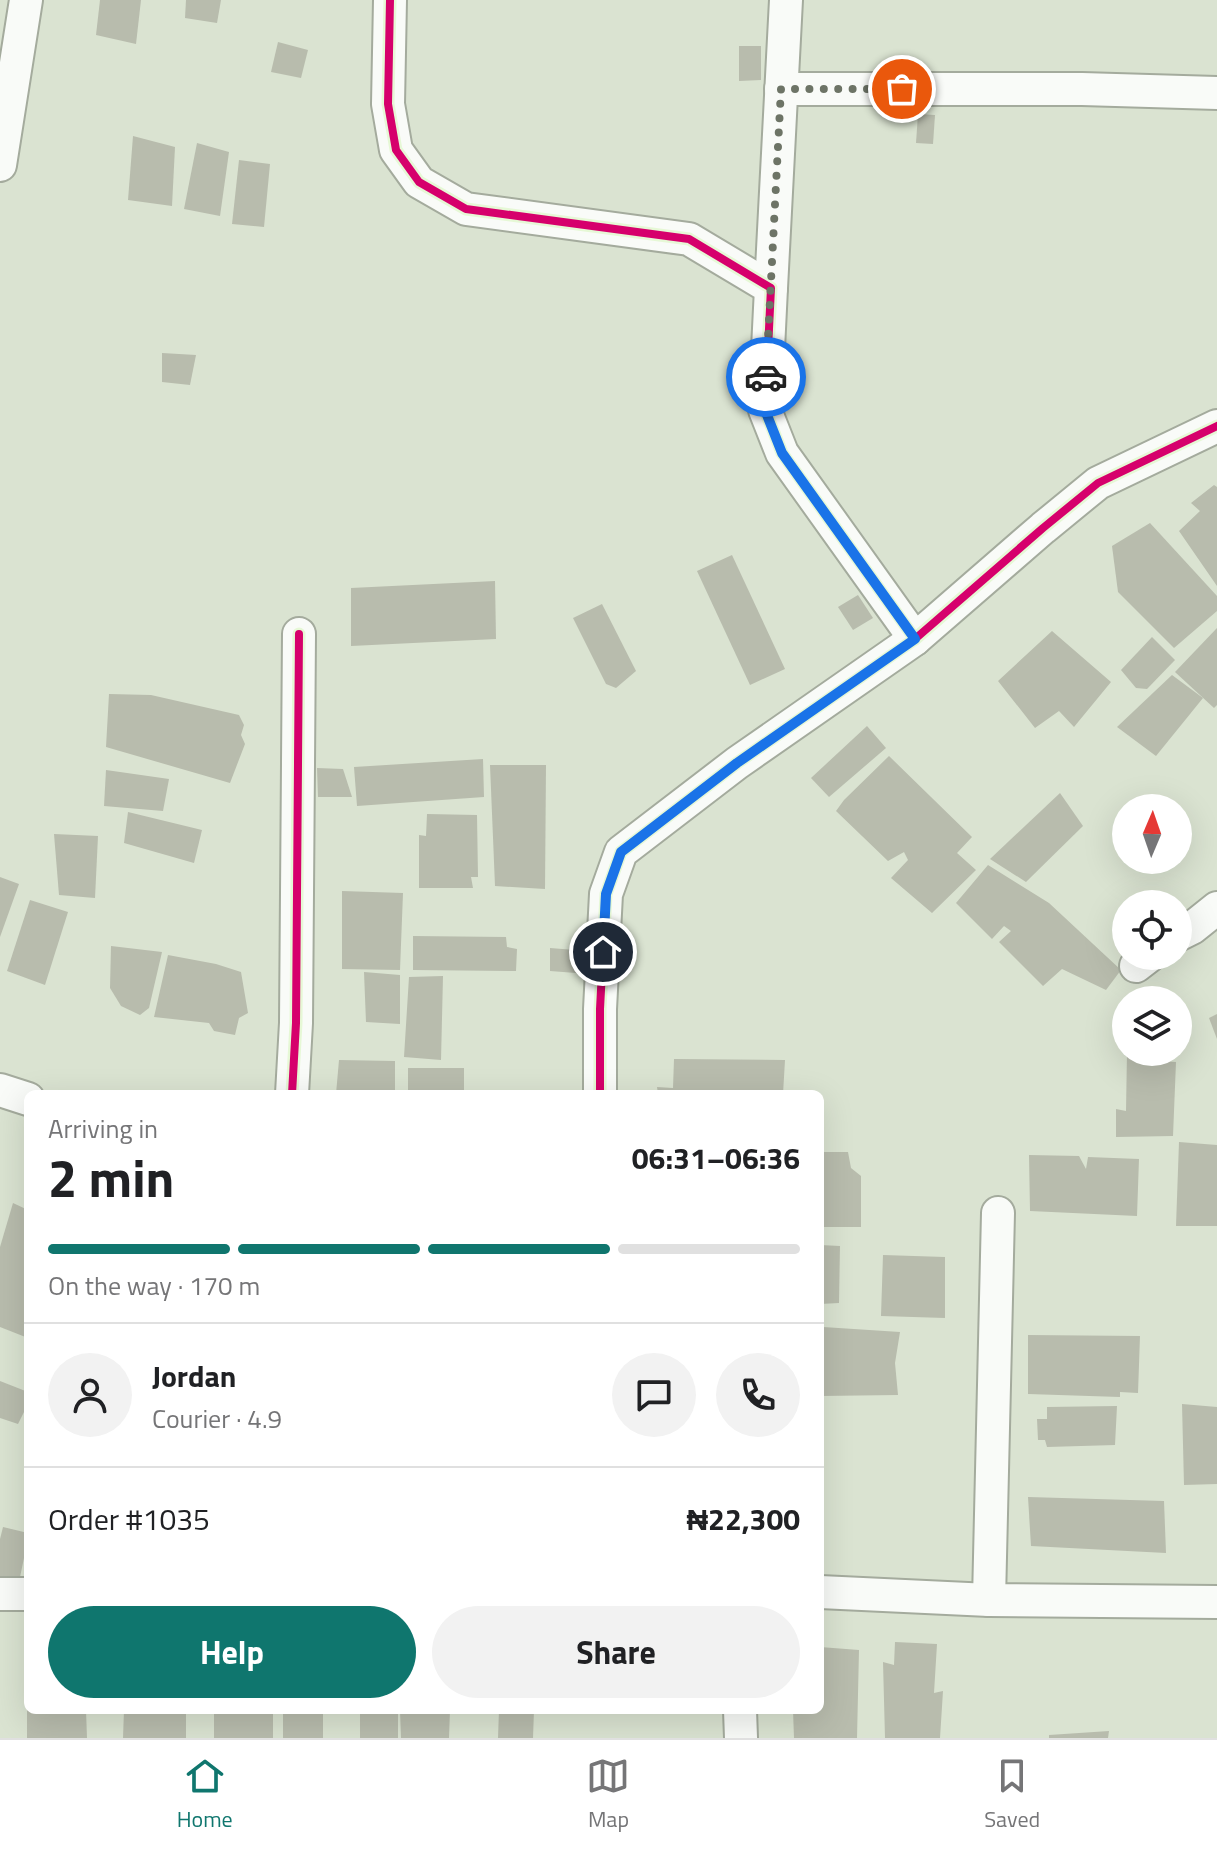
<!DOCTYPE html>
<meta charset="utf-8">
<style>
:root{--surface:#fff;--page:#f2f2f2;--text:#202124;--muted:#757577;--line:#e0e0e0;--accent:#0f766e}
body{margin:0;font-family:"Titillium Web",sans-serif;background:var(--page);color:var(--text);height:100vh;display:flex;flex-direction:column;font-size:30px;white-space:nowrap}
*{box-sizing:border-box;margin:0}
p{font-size:26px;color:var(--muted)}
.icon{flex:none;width:44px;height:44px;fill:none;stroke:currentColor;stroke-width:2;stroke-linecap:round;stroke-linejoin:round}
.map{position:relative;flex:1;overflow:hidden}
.panel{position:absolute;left:24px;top:1090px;width:800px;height:624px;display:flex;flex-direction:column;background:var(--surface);border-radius:12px;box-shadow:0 8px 32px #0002}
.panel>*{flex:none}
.needle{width:52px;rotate:2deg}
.controls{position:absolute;left:1112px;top:794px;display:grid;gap:16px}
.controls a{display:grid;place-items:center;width:80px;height:80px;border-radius:50%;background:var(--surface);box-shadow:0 8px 32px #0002;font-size:40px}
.pin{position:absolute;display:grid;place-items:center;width:68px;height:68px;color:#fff;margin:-34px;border:4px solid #fff;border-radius:50%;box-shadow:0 2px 8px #0007}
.courier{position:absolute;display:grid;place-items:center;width:80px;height:80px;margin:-40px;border:6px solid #1a73e8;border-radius:50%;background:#fff;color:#222;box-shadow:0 2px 10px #0007}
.headline em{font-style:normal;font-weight:700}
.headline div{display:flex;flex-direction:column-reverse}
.headline{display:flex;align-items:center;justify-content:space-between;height:136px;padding:0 24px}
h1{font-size:52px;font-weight:700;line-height:60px}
.bar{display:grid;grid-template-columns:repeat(4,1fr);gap:12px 8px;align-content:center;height:96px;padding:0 24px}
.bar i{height:10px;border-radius:6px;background:var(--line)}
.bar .on{background:var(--accent)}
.bar p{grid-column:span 4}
.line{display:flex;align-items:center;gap:20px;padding:0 24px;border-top:2px solid var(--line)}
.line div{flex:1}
.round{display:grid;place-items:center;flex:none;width:84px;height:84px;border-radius:42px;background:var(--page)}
.cta{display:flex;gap:16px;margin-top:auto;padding:16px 24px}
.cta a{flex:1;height:92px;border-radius:48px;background:var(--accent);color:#fff;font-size:32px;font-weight:700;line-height:92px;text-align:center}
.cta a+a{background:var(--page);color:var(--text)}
.tab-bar{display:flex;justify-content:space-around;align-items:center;height:112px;border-top:2px solid var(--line);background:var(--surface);font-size:22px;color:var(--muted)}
.tab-bar a{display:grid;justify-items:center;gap:4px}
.tab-bar .on{color:var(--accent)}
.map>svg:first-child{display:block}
.building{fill:#b8bcad}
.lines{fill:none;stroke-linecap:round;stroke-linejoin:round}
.minor-casing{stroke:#a4ab9d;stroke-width:36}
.minor{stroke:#f9fbf8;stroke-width:32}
.cycleway-casing{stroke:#e6f8d6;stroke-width:13}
.cycleway{stroke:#d6006c;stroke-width:8}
.done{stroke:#6d7466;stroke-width:8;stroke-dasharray:0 14.4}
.route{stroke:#1a73e8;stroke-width:10}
</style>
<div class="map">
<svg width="1217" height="1738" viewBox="0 0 1217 1738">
<rect width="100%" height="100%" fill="#dae3d1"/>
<!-- building -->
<g class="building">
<path d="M 100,0 L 141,0 L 136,44 L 96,35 Z"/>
<path d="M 186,0 L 221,0 L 217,23 L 185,18 Z"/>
<path d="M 278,42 L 308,50 L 301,78 L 271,72 Z"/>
<path d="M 739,46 L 761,46 L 761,80 L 739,81 Z"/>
<path d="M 918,114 L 935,115 L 933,144 L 916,143 Z"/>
<path d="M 133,136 L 175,147 L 172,206 L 128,200 Z"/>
<path d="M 197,143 L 229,152 L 220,216 L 184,209 Z"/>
<path d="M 239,160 L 270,164 L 264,227 L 232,224 Z"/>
<path d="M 162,353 L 196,355 L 190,385 L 162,382 Z"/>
<path d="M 1214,485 L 1217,487 L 1217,586 L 1179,531 L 1200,511 L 1191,503 Z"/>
<path d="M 1150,523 L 1217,596 L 1217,611 L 1174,648 L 1118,592 L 1112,546 Z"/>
<path d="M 732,555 L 785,669 L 750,685 L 697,571 Z"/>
<path d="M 495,581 L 496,639 L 351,646 L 351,588 Z"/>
<path d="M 858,595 L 873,618 L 853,630 L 838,607 Z"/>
<path d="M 602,604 L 636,671 L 616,688 L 606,684 L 573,618 Z"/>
<path d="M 1217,628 L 1217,705 L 1214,708 L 1175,672 Z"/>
<path d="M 1052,631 L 1111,682 L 1074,727 L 1059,711 L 1035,728 L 998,681 Z"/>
<path d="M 1152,637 L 1175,660 L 1147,689 L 1136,688 L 1121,670 Z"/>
<path d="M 1172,675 L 1203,698 L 1156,756 L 1117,727 Z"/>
<path d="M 109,694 L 151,695 L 239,715 L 244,725 L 241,735 L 245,744 L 230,783 L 106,747 Z"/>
<path d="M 867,726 L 886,748 L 829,797 L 811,778 Z"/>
<path d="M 889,756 L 972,837 L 957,853 L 976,870 L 932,913 L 891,878 L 908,860 L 904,852 L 888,861 L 836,811 L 844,800 Z"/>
<path d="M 483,759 L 484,797 L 357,806 L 354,767 Z"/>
<path d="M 490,765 L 546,765 L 545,889 L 495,886 Z"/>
<path d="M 317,768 L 343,769 L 352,797 L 318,797 Z"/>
<path d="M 106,770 L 169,779 L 163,811 L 104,806 Z"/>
<path d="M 1060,793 L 1083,826 L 1026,882 L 990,859 Z"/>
<path d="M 128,812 L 202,830 L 194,863 L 124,843 Z"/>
<path d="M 427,814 L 477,815 L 478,877 L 471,877 L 473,888 L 419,888 L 419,835 L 426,836 Z"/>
<path d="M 54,834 L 98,836 L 95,898 L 59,895 Z"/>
<path d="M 988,865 L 1049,903 L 1121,970 L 1106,990 L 1062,969 L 1043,986 L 999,942 L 1011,931 L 1004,926 L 992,939 L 956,903 Z"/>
<path d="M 0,877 L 19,884 L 0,937 Z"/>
<path d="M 342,891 L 403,893 L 400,970 L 342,969 Z"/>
<path d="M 30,900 L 68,912 L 45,985 L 7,971 Z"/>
<path d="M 413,936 L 506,937 L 507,947 L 517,949 L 516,971 L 413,970 Z"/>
<path d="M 111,946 L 162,952 L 149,1008 L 140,1015 L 121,1006 L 110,988 Z"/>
<path d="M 550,948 L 575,950 L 576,973 L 550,971 Z"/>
<path d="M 168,955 L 216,964 L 241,972 L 248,1013 L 239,1018 L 235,1035 L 214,1031 L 209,1023 L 154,1017 Z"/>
<path d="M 364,972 L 400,975 L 400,1024 L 366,1022 Z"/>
<path d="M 443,976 L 441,1060 L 404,1057 L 409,977 Z"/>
<path d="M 1217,1014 L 1217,1039 L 1209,1018 Z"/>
<path d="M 1127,1052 L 1152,1052 L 1152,1061 L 1176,1062 L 1173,1136 L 1116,1137 L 1116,1109 L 1126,1111 Z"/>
<path d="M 674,1059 L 785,1060 L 783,1094 L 658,1094 L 657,1087 L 673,1088 Z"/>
<path d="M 339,1060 L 395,1061 L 395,1094 L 336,1094 Z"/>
<rect x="408" y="1068" width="56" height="26"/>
<path d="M 1179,1142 L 1217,1145 L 1217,1226 L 1176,1226 Z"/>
<path d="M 820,1152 L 848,1152 L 851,1168 L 861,1176 L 861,1227 L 820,1227 Z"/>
<path d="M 1029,1155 L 1079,1156 L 1086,1169 L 1088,1157 L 1139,1159 L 1137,1216 L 1030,1211 Z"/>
<path d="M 13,1203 L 28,1210 L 28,1338 L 0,1327 L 0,1247 Z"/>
<path d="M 820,1245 L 840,1246 L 839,1303 L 820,1304 Z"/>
<path d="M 883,1255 L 945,1257 L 945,1318 L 881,1316 Z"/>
<path d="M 823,1327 L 900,1332 L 895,1363 L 898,1395 L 820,1396 L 820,1343 Z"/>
<path d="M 1028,1335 L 1140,1336 L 1138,1393 L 1120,1392 L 1120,1397 L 1028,1394 Z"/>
<path d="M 0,1381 L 28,1392 L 28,1404 L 18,1424 L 0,1418 Z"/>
<path d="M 1182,1404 L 1217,1407 L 1217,1484 L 1184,1485 Z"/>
<path d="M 1117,1406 L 1115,1445 L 1047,1447 L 1045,1440 L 1038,1440 L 1037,1419 L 1047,1419 L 1047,1407 Z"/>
<path d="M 1028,1497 L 1164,1501 L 1166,1553 L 1031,1546 Z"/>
<path d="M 3,1527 L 28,1533 L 28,1559 L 24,1558 L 19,1582 L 0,1579 L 0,1539 Z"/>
<path d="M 895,1642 L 937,1644 L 934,1693 L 943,1691 L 940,1738 L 885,1738 L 883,1662 L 894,1665 Z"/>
<path d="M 820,1647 L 859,1650 L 857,1738 L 794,1738 L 793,1710 L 820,1710 Z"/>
<path d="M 27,1710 L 86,1710 L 87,1738 L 27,1738 Z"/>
<path d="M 124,1710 L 186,1710 L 186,1738 L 123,1738 Z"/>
<rect x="214" y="1710" width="59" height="28"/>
<rect x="283" y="1710" width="40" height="28"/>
<rect x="360" y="1710" width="38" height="28"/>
<path d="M 400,1710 L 450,1710 L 449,1738 L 401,1738 Z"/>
<path d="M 499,1710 L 534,1710 L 533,1738 L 498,1738 Z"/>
<path d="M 1109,1731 L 1108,1738 L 1049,1738 L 1049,1735 Z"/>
</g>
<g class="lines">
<defs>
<g id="minor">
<path d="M 390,0 L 388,104 L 396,150 L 419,182 L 466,209 L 689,239 L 771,288 L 765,410 L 782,453 L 915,639"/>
<path d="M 781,89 L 1082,89 L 1217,93"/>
<path d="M 0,165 L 26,0"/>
<path d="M 771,288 L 786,0"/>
<path d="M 1178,935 L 1192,928 L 1217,908"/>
<path d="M 1136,966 L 1149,956"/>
<path d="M 0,1090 L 28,1099"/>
<path d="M 292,1094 L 296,1023 L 299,634"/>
<path d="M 600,1094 L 600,1009 L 606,894 L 621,852 L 737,763 L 915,639 L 1043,528 L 1098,483 L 1217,426"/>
<path d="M 820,1592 L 989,1600 L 1217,1602"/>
<path d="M 0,1594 L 28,1594"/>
<path d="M 989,1600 L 998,1213"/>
<path d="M 740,1710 L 741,1738"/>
</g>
</defs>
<!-- minor casing -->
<use href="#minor" class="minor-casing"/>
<!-- minor -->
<use href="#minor" class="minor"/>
<defs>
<g id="cycleway">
<path d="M 390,0 L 388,104 L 396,150 L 419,182 L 466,209 L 689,239 L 771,288 L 765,410 L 782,453 L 915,639"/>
<path d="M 292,1094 L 296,1023 L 299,634"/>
<path d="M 600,1094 L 600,1009 L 606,894 L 621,852 L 737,763 L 915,639 L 1043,528 L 1098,483 L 1217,426"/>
</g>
</defs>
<!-- cycleway casing -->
<use href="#cycleway" class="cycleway-casing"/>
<!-- cycleway -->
<use href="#cycleway" class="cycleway"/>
</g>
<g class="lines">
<!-- done -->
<path class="done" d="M 766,377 L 781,89 L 902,89"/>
<!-- route -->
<path class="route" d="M 603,952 L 606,894 L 621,852 L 737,763 L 915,639 L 782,453 L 765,410 L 766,377"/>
</g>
</svg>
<div class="controls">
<a><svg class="needle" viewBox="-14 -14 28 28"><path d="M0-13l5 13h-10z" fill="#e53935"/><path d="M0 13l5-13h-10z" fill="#757577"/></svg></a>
<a><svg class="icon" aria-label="locate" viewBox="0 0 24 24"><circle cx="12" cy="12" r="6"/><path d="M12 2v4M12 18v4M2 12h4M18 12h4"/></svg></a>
<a><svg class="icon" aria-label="layers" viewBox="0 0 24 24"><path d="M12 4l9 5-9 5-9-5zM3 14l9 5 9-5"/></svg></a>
</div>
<div class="pin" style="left:902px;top:89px;background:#ea580c"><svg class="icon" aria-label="bag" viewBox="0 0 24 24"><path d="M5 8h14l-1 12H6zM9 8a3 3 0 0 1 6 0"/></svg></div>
<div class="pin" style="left:603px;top:952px;background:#1f2937"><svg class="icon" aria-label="home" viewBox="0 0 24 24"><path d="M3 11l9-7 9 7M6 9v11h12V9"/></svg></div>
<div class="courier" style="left:766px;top:377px"><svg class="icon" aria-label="car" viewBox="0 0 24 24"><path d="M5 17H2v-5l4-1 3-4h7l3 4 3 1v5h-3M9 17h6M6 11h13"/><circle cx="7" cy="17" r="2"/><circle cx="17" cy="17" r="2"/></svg></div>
<section class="panel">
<div class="headline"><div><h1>2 min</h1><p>Arriving in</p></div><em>06:31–06:36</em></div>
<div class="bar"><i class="on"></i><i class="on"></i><i class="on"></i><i></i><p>On the way · 170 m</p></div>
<div class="line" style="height:144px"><a class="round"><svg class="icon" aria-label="person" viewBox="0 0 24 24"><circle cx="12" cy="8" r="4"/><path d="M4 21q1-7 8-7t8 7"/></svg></a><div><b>Jordan</b><p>Courier · 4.9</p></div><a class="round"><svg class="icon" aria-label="chat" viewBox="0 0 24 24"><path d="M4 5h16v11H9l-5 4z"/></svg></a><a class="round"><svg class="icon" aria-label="phone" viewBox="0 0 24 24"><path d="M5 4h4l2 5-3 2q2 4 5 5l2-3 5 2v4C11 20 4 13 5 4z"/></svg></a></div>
<div class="line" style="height:104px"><div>Order #1035</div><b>₦22,300</b></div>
<div class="cta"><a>Help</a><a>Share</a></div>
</section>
</div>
<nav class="tab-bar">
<a class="on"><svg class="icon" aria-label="home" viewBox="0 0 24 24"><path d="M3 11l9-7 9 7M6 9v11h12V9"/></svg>Home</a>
<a><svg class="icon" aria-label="map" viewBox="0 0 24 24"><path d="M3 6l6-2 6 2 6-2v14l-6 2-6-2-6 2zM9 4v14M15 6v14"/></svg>Map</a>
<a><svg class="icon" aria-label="saved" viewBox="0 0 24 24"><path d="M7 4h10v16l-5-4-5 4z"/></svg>Saved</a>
</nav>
